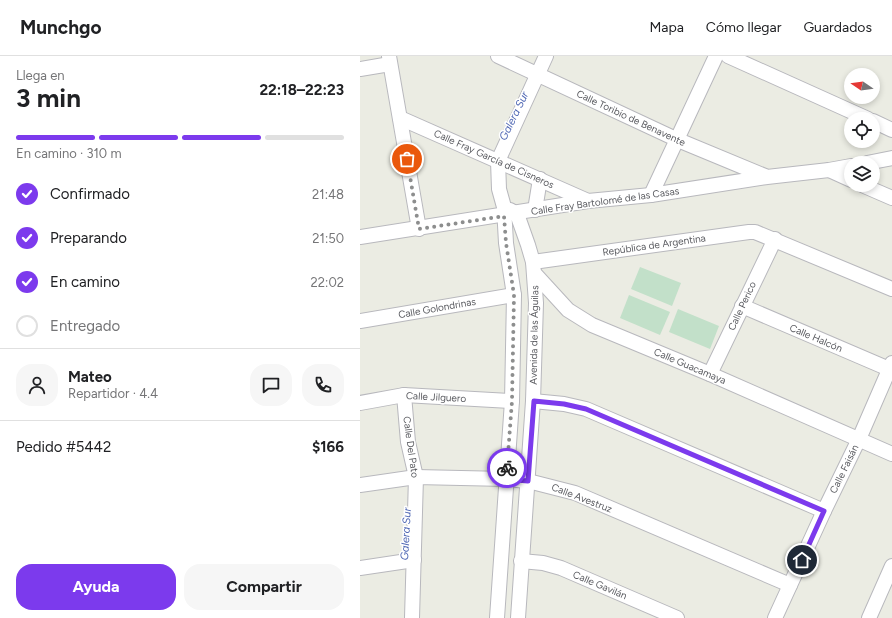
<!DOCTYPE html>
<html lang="es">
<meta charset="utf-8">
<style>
:root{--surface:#fff;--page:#f6f6f6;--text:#202124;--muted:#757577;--line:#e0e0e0;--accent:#7c3aed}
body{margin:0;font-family:Figtree,sans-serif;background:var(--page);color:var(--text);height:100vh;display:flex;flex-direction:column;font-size:15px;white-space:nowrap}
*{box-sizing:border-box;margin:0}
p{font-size:13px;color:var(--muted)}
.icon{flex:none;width:22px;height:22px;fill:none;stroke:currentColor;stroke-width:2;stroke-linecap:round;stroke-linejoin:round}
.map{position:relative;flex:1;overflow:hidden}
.panel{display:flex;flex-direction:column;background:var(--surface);width:360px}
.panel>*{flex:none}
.needle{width:26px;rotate:283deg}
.tools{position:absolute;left:484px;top:12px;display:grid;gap:8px}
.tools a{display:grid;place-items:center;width:36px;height:36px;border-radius:50%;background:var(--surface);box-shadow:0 2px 6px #0003;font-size:20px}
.pin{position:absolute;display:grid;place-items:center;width:34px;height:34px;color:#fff;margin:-17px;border:2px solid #fff;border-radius:50%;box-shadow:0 1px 4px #0007}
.courier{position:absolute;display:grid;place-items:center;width:40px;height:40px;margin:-20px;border:3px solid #7c3aed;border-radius:50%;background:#fff;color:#222;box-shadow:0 1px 5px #0007}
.head em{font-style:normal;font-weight:700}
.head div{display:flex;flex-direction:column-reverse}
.head{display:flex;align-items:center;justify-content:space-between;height:68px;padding:0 16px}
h1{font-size:26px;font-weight:700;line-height:30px}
.bar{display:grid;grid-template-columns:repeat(4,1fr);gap:6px 4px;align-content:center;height:48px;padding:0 16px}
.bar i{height:5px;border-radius:3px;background:var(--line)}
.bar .current{background:var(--accent)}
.bar p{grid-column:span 4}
.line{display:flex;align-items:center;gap:10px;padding:0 16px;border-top:1px solid var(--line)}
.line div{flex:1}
.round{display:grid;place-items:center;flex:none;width:42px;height:42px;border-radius:16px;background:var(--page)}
ol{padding:0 16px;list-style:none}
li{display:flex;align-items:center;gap:12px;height:44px}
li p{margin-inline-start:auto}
li .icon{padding:4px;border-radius:50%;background:var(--accent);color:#fff;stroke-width:4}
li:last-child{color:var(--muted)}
li i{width:22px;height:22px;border:2px solid var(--line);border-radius:50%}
.button{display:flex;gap:8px;margin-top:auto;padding:8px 16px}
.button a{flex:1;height:46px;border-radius:16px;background:var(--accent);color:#fff;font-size:16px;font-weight:700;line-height:46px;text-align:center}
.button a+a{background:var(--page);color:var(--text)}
header{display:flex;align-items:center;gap:24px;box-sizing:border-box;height:56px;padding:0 20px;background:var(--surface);border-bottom:1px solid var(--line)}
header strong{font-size:19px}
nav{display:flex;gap:22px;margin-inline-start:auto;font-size:14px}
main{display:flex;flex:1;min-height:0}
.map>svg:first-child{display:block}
.green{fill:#c2e0c9}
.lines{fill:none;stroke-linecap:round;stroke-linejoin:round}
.minor-casing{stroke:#b8b8bd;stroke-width:16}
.minor{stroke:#fff;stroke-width:14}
.done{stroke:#8d8e8e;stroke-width:4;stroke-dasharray:0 7.2}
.route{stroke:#7c3aed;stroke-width:5}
.labels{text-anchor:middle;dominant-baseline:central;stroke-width:3;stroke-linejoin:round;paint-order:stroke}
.street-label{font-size:10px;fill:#5b5c61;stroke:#fff}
.water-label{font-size:11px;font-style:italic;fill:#5068b4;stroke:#fff}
</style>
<header>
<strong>Munchgo</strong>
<nav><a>Mapa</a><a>Cómo llegar</a><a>Guardados</a></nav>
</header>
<main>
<section class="panel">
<div class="head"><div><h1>3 min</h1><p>Llega en</p></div><em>22:18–22:23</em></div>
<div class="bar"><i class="current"></i><i class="current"></i><i class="current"></i><i></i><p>En camino · 310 m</p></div>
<ol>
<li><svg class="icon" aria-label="check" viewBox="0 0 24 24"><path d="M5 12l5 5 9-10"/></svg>Confirmado<p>21:48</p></li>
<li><svg class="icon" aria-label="check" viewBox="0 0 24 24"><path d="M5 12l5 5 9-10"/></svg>Preparando<p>21:50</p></li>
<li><svg class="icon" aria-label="check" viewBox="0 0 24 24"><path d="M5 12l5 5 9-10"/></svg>En camino<p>22:02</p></li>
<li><i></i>Entregado</li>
</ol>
<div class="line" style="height:72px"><a class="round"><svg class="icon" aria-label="person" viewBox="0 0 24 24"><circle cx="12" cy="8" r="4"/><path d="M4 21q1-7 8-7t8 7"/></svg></a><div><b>Mateo</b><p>Repartidor · 4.4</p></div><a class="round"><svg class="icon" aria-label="chat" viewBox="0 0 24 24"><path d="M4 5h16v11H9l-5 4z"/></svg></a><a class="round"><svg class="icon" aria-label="phone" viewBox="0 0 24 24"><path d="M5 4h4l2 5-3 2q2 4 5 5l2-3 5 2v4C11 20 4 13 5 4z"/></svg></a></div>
<div class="line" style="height:52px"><div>Pedido #5442</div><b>$166</b></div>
<div class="button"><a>Ayuda</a><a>Compartir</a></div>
</section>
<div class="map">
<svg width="532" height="562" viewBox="0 0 532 562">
<rect width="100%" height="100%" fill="#ebece3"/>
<!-- green -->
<g class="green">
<path d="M 280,211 L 321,227 L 312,250 L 271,233 Z"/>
<path d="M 269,239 L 310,256 L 300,279 L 260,262 Z"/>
<path d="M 318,253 L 359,270 L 350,293 L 309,276 Z"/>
</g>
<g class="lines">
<defs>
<g id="minor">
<path d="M 29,0 L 59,173"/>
<path d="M 138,0 L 318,84 L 405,120"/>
<path d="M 368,0 L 508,63"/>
<path d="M 0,13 L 30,8"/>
<path d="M 40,62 L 228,145"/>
<path d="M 513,65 L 532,74"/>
<path d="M 507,107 L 532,102"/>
<path d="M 469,114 L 491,124"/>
<path d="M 502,129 L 532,142"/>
<path d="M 291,139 L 356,0"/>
<path d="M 150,154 L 157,158 L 168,189 L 173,206 L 176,247 L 173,345 L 158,562"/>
<path d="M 175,154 L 180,123"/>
<path d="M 0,181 L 228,145 L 291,139 L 407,121 L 469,114 L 491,110"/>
<path d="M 173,206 L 389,176 L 395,176 L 532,233"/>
<path d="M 175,218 L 208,254 L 232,269 L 350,318 L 532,398"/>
<path d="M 382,250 L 529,313"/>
<path d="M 0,265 L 154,239"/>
<path d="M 350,318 L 415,183"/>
<path d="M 44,339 L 48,386 L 56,421 L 52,562"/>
<path d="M 173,345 L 204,348 L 226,353 L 464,455"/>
<path d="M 0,347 L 44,339 L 152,345"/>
<path d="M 0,429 L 56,421 L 146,423 L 168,425 L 215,437 L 430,529"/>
<path d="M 161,505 L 183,507 L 201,512 L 317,562"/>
<path d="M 0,512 L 54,504"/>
<path d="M 137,562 L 152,345 L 154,239 L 146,187 L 144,151 L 139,133 L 138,105 L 186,0"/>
<path d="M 415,562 L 464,455 L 499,383 L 532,307"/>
<path d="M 509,562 L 532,510"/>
</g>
</defs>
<!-- minor casing -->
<use href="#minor" class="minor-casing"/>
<!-- minor -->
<use href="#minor" class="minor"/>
</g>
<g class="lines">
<!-- done -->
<path class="done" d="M 47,103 L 59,173 L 144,160 L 146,187 L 154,239 L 152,345 L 147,412"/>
<!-- route -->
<path class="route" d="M 147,412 L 146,423 L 168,425 L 174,345 L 204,348 L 226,353 L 464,455 L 442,504"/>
</g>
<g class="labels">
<!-- street labels -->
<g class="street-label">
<text transform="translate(271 62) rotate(25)">Calle Toribio de Benavente</text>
<text transform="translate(134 103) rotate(24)">Calle Fray García de Cisneros</text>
<text transform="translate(245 145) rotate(-8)">Calle Fray Bartolomé de las Casas</text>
<text transform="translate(294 189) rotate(-8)">República de Argentina</text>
<text transform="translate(382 250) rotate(-65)">Calle Perico</text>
<text transform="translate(77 252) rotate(-10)">Calle Golondrinas</text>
<text transform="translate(174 279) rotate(-89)">Avenida de las Águilas</text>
<text transform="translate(456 282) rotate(23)">Calle Halcón</text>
<text transform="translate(330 310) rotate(23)">Calle Guacamaya</text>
<text transform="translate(76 341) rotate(3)">Calle Jilguero</text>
<text transform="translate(51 391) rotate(82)">Calle Del Pato</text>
<text transform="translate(484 413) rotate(-64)">Calle Faisán</text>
<text transform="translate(222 442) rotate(21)">Calle Avestruz</text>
<text transform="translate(240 529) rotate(23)">Calle Gavilán</text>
</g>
<!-- water labels -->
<g class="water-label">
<text transform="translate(154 60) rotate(-64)">Galera Sur</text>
<text transform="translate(46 478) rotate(-87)">Galera Sur</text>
</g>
</g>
</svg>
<div class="tools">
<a><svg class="needle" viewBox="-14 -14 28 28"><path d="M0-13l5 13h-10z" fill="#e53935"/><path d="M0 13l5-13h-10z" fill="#757577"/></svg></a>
<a><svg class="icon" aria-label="locate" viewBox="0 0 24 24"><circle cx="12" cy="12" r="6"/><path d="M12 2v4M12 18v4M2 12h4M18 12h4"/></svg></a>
<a><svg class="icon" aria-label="layers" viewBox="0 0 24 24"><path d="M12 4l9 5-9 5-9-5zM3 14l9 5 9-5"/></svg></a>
</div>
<div class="pin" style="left:47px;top:103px;background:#ea580c"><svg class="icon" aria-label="bag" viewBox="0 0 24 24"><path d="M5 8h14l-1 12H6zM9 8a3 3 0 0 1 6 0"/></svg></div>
<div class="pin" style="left:442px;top:504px;background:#1f2937"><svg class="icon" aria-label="home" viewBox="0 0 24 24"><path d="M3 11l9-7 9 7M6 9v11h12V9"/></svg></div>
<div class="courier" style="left:147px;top:412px"><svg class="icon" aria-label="bike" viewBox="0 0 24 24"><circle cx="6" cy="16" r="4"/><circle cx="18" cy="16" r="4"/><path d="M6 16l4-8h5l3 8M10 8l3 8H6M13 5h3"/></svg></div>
</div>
</main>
